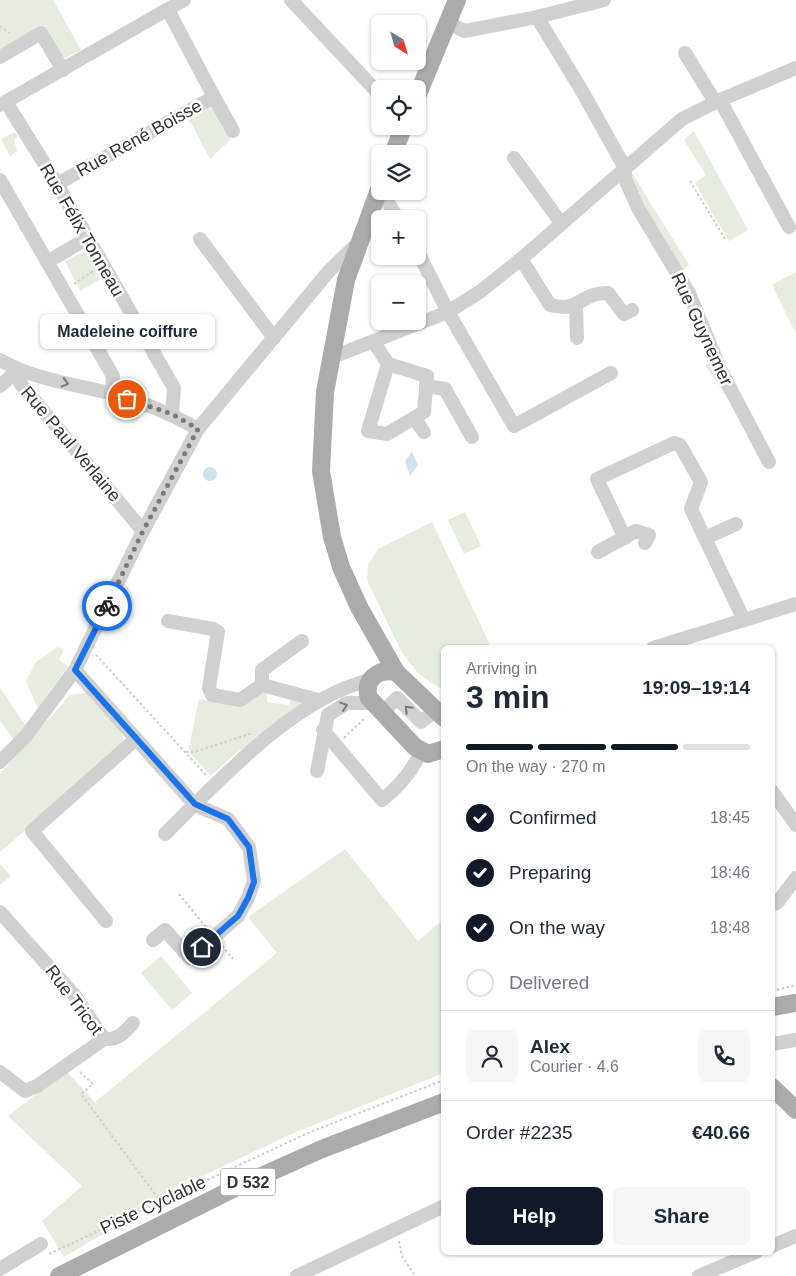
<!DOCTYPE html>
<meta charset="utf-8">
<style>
:root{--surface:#fff;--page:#f6f6f7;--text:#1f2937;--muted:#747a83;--line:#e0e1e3;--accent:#111827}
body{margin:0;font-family:Helvetica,sans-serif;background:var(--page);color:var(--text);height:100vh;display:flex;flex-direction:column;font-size:19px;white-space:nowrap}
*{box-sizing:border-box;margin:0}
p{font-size:16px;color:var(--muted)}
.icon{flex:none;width:28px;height:28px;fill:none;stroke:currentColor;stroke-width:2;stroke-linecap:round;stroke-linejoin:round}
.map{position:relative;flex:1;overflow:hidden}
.details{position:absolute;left:441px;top:645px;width:334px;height:610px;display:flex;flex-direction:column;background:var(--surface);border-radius:8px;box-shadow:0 1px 4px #0004}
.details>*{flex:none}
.needle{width:32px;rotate:143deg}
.buttons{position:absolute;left:371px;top:15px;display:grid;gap:10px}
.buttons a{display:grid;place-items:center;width:55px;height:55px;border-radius:8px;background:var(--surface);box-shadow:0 1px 4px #0004;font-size:25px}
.pin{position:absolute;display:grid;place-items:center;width:42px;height:42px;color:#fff;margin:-21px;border:2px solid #fff;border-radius:50%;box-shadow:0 1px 5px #0007}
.courier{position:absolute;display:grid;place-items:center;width:50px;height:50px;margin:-25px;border:4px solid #1a73e8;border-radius:50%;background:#fff;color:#222;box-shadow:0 1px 6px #0007}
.bubble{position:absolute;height:35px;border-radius:8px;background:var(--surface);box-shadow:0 1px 4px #0004;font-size:16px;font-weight:700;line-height:35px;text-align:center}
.head em{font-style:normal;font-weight:700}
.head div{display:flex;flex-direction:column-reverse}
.head{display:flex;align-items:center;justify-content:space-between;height:85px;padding:0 25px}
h1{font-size:32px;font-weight:700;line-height:38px}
.bar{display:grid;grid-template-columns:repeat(4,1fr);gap:8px 5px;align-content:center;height:60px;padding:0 25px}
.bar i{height:6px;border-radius:4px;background:var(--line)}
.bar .selected{background:var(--accent)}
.bar p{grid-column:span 4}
.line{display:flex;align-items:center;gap:12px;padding:0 25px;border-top:1px solid var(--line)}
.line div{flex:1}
.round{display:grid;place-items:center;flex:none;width:52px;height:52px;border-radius:8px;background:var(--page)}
ol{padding:0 25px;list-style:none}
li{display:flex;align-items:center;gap:15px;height:55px}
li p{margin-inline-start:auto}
li .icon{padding:5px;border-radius:50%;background:var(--accent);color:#fff;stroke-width:4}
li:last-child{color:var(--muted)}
li i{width:28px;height:28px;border:2px solid var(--line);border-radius:50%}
.action{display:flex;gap:10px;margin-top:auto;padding:10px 25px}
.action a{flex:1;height:58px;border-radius:8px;background:var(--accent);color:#fff;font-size:20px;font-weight:700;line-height:58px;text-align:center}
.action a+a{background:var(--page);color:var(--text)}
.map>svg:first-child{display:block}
.green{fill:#e6ecdf}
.water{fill:#cfe2ee}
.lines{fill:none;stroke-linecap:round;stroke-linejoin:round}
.path{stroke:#cdcdcd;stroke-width:2;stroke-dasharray:2.5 2.5;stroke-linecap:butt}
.minor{stroke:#d0d0d0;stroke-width:14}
.major{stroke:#ababab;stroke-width:18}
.oneway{stroke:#7a7a7a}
.done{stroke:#7a7a7a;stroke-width:5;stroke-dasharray:0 9}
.route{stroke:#1a73e8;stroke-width:6}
.labels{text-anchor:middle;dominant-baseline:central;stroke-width:5;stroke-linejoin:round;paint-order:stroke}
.shield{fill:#fff;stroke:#707070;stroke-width:1}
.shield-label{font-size:16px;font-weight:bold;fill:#333}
.street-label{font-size:18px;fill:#333;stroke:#fff}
</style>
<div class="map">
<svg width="796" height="1276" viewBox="0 0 796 1276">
<rect width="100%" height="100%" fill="#fff"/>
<!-- green -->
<g class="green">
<path d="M 0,0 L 53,0 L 81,50 L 61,60 L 41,25 L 0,49 Z"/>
<path d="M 212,106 L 231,139 L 210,159 L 192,124 L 188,121 Z"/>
<path d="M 694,131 L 748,230 L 729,241 L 695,183 L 706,175 L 684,140 Z"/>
<path d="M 15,132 L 18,136 L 14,140 L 17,151 L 10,156 L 1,139 Z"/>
<path d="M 632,173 L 689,265 L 682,271 L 628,176 Z"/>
<path d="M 85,251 L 101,279 L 80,291 L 65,261 Z"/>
<path d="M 796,272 L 796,334 L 772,285 Z"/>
<path d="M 712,362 L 728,393 L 725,395 L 705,365 Z"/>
<path d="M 465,512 L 481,546 L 464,554 L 448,520 Z"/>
<path d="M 432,522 L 491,647 L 444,648 L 444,691 L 418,673 L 402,653 L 367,580 L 368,565 L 378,549 Z"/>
<path d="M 58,647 L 64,649 L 59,660 L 68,666 L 38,709 L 26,681 L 36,662 Z"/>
<path d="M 0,688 L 26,726 L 14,740 L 0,721 Z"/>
<path d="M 267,692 L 267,702 L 289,705 L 292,696 L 305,704 L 235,754 L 211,776 L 190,753 L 189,747 L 199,699 L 240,705 L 260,694 Z"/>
<path d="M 86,693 L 122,733 L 124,743 L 116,753 L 0,852 L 0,774 L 70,695 Z"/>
<path d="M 345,849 L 418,941 L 444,919 L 444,1073 L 296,1132 L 196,1179 L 64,1257 L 42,1221 L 82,1186 L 8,1116 L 66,1071 L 95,1102 L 277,953 L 248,917 Z"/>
<path d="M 0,864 L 11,876 L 0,885 Z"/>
<path d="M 161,956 L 192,993 L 172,1010 L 141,973 Z"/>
</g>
<!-- water -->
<g class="water">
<path d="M 412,452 L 418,465 L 410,476 L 405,461 Z"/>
<circle cx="210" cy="474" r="7"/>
</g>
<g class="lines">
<!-- path -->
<g class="path">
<path d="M 0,26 L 12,35"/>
<path d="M 690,181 L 725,239"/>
<path d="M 74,284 L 93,271"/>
<path d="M 96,655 L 206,775"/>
<path d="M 344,738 L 366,717"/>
<path d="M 186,752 L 194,752 L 253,733"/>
<path d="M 179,894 L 206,927"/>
<path d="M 222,946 L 233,959"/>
<path d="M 772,991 L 796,985"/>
<path d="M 80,1072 L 93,1084 L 81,1094 L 161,1202"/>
<path d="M 399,1241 L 402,1256 L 415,1276"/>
<path d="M 49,1254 L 310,1132 L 444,1080"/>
</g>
<!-- minor -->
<g class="minor">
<path d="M 291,0 L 380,95"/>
<path d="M 537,17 L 604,0"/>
<path d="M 447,23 L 465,31 L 537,17 L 582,91 L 625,168 L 625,179 L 638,208 L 689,293 L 720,369 L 769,462"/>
<path d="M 685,53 L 715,102"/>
<path d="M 0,57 L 41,33 L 63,70"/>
<path d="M 214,97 L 233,131"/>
<path d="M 720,100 L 789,227"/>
<path d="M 6,102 L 57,184 L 174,388 L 172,414"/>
<path d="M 0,105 L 184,0"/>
<path d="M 514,158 L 561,223"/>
<path d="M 0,180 L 113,376 L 112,394"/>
<path d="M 57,184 L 214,97 L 168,10"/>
<path d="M 381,191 L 398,219"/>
<path d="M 200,239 L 274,338"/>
<path d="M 418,252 L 448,312 L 514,426 L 611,373"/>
<path d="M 521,259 L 550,305 C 581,313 580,292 608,293 L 624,314 L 632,310"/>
<path d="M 47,262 L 88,238"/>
<path d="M 576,305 L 577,338"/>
<path d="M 374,342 L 388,364 L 368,431 L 387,434 L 424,412 L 427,376 L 388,364"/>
<path d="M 330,358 L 448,312 L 481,291 L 521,259 L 682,119 L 720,100 L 796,68"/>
<path d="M 0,360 C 33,379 73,384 109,393 C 141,401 170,413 198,429"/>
<path d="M 18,370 L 20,383 L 143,531"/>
<path d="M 0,386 L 18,370"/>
<path d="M 426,386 L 445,389 L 472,437"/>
<path d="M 414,418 L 424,432"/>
<path d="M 625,538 L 597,479 L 674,443 L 680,445 L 701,482 L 691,509 L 744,620"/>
<path d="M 705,538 L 736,524"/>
<path d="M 598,552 L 636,531 L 649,535 L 645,543"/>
<path d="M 168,621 L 213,629 L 218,632 L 209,688 L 212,695 L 240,700 L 262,685 L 318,700"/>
<path d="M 653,648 L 796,604"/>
<path d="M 75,670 L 195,805 L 228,819 L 249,847 L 254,881 L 248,898 L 238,916 L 190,958 L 165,930 L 153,940"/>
<path d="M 262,685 L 262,670 L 302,641"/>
<path d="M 382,713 L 397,698 L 421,722 L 436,710 L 444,708"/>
<path d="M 323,730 L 382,800 C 399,787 412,771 421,752"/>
<path d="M 0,762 L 26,736 L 75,670 L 143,531 L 198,429 L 329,271 L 358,243"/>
<path d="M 317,771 L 328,715 L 347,703 L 372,703"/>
<path d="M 772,791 L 796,825"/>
<path d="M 165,834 C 220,780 294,698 370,680"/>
<path d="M 772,905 L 777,903 L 796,878"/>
<path d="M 0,912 L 75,996 L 104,1039 L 37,1086 L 25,1091 L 0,1072"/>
<path d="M 106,921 L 32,831 L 136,739"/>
<path d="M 104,1039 C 118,1040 124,1033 133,1023"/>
<path d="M 772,1044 L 796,1040"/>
<path d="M 772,1246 L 796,1236"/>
<path d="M 0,1269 L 41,1244"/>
<path d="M 297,1276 L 444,1206"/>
<path d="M 699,1276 L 756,1252"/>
</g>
<!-- major -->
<g class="major">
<path d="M 418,94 L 457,0"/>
<path d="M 393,154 L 404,126"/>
<path d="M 380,187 L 346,280 L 325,392 L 321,471 L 332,537 L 341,567 L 359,607 L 396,672"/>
<path d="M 444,718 L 396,672 C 378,668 363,680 369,698 L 415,747 L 428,754 L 444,749"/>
<path d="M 772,1007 L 796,1003"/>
<path d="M 772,1087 L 796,1110"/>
<path d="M 59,1276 L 239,1186 L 322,1149 L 444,1102"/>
</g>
</g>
<!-- one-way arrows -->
<defs><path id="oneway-chevron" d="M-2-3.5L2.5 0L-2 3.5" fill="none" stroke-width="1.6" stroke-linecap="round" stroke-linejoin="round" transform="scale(1.25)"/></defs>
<g class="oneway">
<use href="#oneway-chevron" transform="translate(65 383) rotate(15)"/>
<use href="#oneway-chevron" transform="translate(344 706) rotate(-18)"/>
<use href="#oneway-chevron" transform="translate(408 709) rotate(-135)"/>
</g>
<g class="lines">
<!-- done -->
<path class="done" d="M 107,606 L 143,531 L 198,429 L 172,414 L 127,399"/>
<!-- route -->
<path class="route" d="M 107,606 L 75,670 L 195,804 L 228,819 L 249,847 L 254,882 L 248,898 L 238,916 L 202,947"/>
</g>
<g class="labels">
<!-- shield labels -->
<rect class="shield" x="220.5" y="1168.5" width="55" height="27" rx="4"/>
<g class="shield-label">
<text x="248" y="1182">D 532</text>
</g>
<!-- street labels -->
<g class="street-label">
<text transform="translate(139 138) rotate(-29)">Rue René Boisse</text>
<text transform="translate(82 230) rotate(60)">Rue Félix Tonneau</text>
<text transform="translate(702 329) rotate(65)">Rue Guynemer</text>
<text transform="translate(71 444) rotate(50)">Rue Paul Verlaine</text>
<text transform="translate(74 1000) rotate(53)">Rue Tricot</text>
<text transform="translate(153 1205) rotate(-25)">Piste Cyclable</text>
</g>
</g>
</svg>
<div class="buttons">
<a><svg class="needle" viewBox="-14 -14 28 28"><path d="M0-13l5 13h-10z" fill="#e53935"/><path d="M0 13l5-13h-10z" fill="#747a83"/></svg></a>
<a><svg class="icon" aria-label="locate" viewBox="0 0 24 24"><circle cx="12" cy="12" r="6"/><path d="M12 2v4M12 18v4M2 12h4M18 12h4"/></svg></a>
<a><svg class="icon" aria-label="layers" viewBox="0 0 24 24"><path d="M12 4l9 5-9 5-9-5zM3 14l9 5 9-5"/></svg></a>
<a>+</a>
<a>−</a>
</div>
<div class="pin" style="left:127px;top:399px;background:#ea580c"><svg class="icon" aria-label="bag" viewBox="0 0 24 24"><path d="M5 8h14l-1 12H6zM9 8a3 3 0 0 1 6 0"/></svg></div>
<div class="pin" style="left:202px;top:947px;background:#1f2937"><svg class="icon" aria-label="home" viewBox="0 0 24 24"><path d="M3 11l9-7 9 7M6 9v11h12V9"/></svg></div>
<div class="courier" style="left:107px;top:606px"><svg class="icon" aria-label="bike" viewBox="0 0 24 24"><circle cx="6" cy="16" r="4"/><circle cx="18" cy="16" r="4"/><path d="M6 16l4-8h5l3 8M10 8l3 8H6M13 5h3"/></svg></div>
<div class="bubble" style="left:40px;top:314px;width:175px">Madeleine coiffure</div>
<section class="details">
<div class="head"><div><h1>3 min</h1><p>Arriving in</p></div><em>19:09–19:14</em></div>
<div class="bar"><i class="selected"></i><i class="selected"></i><i class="selected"></i><i></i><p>On the way · 270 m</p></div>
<ol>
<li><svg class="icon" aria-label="check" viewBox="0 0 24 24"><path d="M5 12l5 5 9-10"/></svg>Confirmed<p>18:45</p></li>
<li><svg class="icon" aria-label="check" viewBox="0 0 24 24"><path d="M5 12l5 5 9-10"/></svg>Preparing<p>18:46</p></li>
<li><svg class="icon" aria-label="check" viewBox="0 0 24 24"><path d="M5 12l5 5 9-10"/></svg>On the way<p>18:48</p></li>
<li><i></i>Delivered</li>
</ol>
<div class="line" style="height:90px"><a class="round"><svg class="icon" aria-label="person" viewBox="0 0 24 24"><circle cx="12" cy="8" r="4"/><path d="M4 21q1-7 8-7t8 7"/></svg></a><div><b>Alex</b><p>Courier · 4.6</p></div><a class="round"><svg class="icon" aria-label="phone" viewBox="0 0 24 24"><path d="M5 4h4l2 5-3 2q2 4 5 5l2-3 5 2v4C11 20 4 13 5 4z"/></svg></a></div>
<div class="line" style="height:65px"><div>Order #2235</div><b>€40.66</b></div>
<div class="action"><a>Help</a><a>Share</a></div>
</section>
</div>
